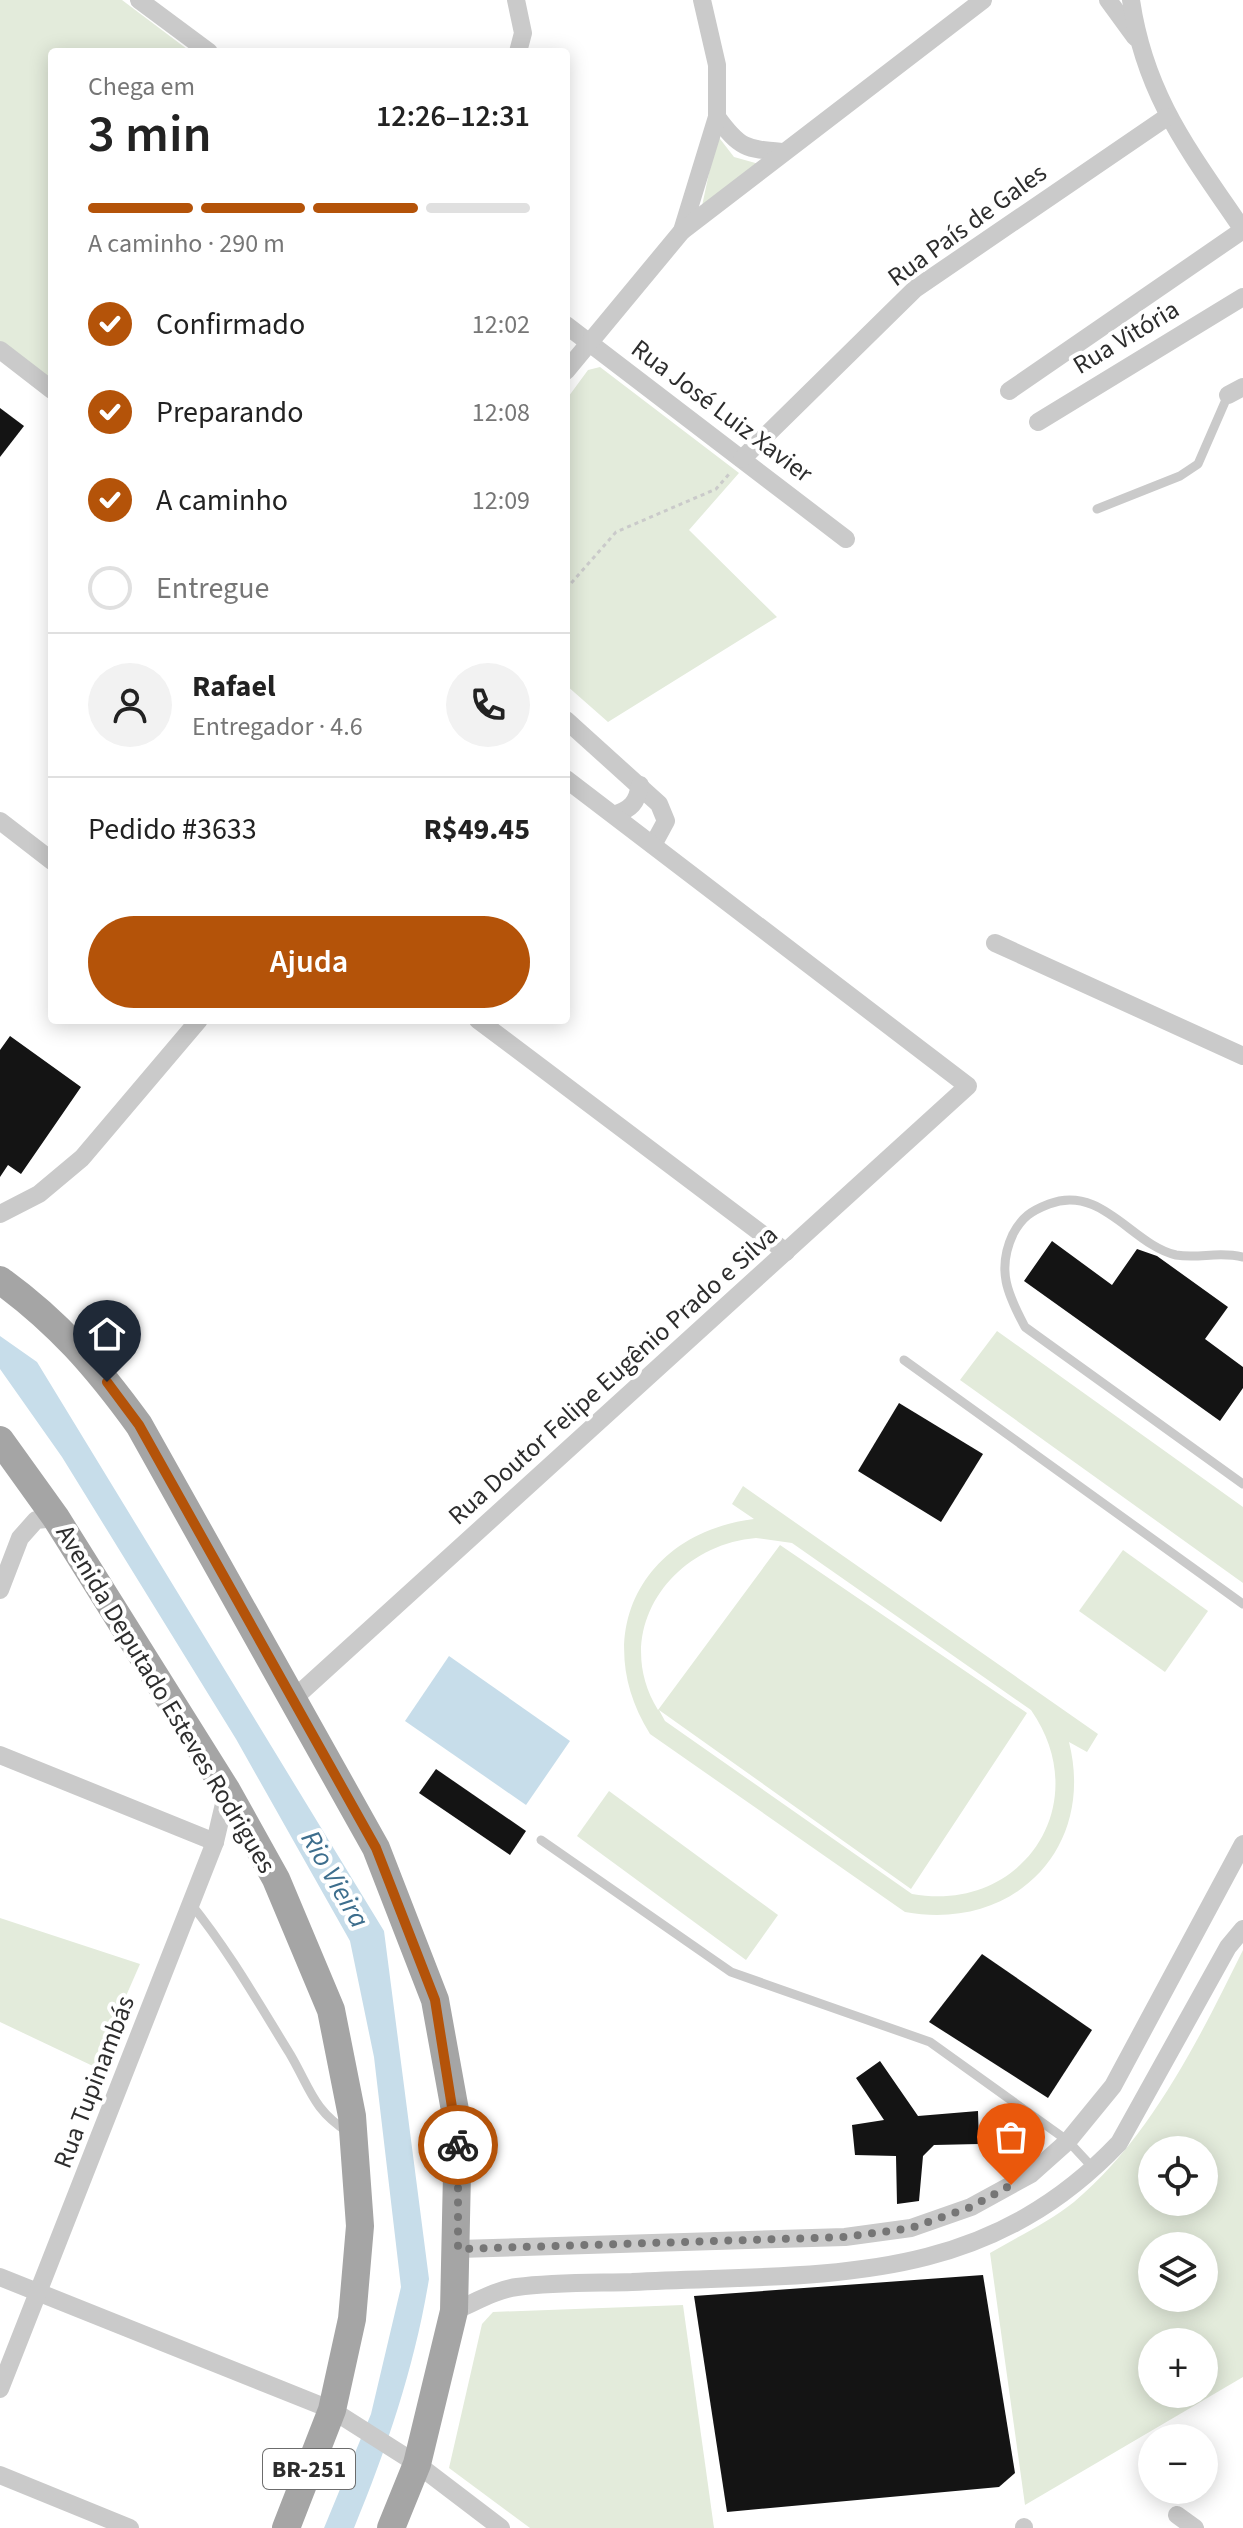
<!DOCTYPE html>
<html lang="pt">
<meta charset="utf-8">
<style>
:root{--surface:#fff;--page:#f2f2f2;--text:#222;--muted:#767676;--line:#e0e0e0;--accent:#b45309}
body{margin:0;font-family:"Source Sans 3",sans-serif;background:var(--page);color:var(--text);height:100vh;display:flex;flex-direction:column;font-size:30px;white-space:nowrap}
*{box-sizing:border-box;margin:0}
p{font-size:26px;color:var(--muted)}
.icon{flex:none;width:44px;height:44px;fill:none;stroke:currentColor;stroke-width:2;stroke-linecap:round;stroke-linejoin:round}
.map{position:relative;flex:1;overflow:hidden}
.side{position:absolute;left:48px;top:48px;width:522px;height:976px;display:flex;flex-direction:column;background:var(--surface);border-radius:8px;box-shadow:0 4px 20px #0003}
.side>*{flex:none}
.controls{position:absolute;left:1138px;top:2136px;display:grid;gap:16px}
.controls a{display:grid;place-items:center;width:80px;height:80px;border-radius:50%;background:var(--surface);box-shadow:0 4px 20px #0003;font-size:40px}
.pin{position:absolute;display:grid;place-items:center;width:68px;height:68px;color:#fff;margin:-82px -34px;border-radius:50% 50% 50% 0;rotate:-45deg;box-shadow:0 0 8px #0007}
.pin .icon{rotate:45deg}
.courier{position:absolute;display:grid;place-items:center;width:80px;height:80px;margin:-40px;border:6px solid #b45309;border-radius:50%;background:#fff;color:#222;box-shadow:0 2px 10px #0007}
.head em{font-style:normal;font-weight:600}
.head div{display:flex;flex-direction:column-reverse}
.head{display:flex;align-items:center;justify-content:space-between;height:136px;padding:0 40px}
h1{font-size:52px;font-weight:600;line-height:60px}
.bar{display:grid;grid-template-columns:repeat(4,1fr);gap:12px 8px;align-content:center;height:96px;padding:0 40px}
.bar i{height:10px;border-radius:6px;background:var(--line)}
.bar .selected{background:var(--accent)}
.bar p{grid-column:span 4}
.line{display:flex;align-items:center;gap:20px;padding:0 40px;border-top:2px solid var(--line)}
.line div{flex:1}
.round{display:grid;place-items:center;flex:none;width:84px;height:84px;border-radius:42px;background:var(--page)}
ol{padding:0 40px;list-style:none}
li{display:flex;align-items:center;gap:24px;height:88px}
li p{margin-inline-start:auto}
li .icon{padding:8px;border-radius:50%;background:var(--accent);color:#fff;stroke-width:4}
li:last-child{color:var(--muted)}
li i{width:44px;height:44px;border:4px solid var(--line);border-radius:50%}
.button{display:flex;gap:16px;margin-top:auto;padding:16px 40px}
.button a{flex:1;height:92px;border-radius:48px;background:var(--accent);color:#fff;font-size:32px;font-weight:600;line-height:92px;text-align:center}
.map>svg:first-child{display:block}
.green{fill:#e3ebdb;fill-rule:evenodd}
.water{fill:#c7ddea}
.building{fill:#141414}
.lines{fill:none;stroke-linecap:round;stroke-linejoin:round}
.path{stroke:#cacaca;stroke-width:3;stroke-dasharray:4 4;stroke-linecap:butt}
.service{stroke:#cacaca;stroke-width:9}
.minor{stroke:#cacaca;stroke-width:18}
.primary{stroke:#a5a5a5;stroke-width:28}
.done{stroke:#767676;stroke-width:8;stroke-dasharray:0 14.4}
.route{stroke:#b45309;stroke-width:10}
.labels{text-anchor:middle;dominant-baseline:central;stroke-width:8;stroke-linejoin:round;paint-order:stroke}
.shield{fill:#fff;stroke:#6c6c6c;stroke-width:2}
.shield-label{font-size:24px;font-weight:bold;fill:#2d2d2d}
.street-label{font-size:26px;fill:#2d2d2d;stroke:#fff}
.water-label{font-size:28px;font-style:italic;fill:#3d6e8d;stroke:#fff}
</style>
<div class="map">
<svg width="1243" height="2528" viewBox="0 0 1243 2528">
<rect width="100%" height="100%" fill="#fff"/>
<!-- green -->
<g class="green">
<path d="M 0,0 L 122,0 L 191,52 L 52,52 L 52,381 L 0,341 Z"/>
<path d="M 717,135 L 734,157 L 759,164 L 702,206 Z"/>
<path d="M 600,367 L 739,473 L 689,530 L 777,617 L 608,722 L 566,685 L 566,400 L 588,370 Z"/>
<path d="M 997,1331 L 1243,1507 L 1243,1583 L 960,1380 Z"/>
<path d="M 743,1486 L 1098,1734 L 1087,1752 L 1069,1742 C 1096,1850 1012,1932 905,1912 L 650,1734 C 589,1636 641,1533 754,1519 L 732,1504 ZM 756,1538 L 792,1543 L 1031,1710 C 1096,1803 1023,1914 912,1894 L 665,1721 L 659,1710 L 911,1889 L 1027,1713 L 780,1545 L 658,1710 C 610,1632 671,1545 756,1538 Z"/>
<path d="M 1123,1550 L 1208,1611 L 1165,1672 L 1079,1611 Z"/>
<path d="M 609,1791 L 778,1915 L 746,1960 L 577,1836 Z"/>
<path d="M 0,1918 L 140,1964 L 95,2067 L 0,2022 Z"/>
<path d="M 1243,1950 L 1243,2377 L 1025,2505 L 990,2253 C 1017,2237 1049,2222 1074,2202 C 1151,2137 1199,2039 1243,1950 ZM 1152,2150 L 1204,2150 L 1204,2202 L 1152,2202 ZM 1152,2246 L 1204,2246 L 1204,2298 L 1152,2298 ZM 1152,2342 L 1204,2342 L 1204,2394 L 1152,2394 Z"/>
<path d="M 683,2305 L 714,2528 L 530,2528 L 449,2468 L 482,2324 L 493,2312 Z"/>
</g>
<!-- water -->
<g class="water">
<path d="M 0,1336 L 37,1362 L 384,1931 L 429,2279 C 415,2365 387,2448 354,2528 L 324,2528 L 371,2414 L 401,2287 L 374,2057 L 350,1941 L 236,1739 L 62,1457 L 0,1369 Z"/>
<path d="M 449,1656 L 570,1741 L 526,1805 L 405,1721 Z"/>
</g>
<!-- building -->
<g class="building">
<path d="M 0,408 L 24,426 L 0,457 Z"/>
<path d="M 10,1036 L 81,1087 L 21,1174 L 8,1165 L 0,1177 L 0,1050 Z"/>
<path d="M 1052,1241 L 1112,1285 L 1137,1249 L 1157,1256 L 1228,1307 L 1205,1339 L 1243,1367 L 1243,1388 L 1220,1421 L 1024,1281 Z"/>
<path d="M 899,1403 L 983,1454 L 941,1522 L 858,1471 Z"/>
<path d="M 436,1769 L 526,1831 L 510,1855 L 419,1793 Z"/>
<path d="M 982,1954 L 1092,2030 L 1048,2098 L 929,2022 Z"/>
<path d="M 880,2061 L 918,2116 L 978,2111 L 979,2144 L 934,2145 L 923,2156 L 919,2201 L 897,2204 L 896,2156 L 855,2155 L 852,2125 L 884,2120 L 856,2078 Z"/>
<path d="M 983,2275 L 1015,2473 L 999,2487 L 727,2512 L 694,2296 Z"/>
</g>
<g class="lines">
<!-- path -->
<path class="path" d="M 566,589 L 616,532 L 716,489 L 729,474"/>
<!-- service -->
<g class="service">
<path d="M 1097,509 L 1180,476 L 1198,464 L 1228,395"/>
<path d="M 1243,1257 C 1218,1251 1199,1259 1176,1255 C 1132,1245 1102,1184 1049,1204 C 1031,1211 1022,1217 1013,1234 C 996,1270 1008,1295 1025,1327 L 1243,1484"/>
<path d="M 904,1360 L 1243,1604"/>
<path d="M 541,1840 L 731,1972 L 930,2042 L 1068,2141 L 1094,2169"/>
<path d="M 191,1904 C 229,1951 259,2004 290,2054 C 310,2088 313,2110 348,2132"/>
</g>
<!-- minor -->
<g class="minor">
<path d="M 139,0 L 209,52"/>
<path d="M 516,0 L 523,33 L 518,52"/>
<path d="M 1108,0 L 1135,37"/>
<path d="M 717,117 C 740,149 746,149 784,152"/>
<path d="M 682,231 L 717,117 L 717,65 L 702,0"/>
<path d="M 566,325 L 846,539"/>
<path d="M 0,350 L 52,390"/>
<path d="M 566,371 L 682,231 L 983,0"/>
<path d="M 1009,391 L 1243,230 C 1190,152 1145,96 1131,0"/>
<path d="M 1228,395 L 1243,387"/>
<path d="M 1038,422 L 1243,297"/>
<path d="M 742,459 L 915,289 L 1167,117"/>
<path d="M 566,720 L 659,804 L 666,821 L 653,845"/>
<path d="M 614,815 C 631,809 637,803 640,785"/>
<path d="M 0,821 L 52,861"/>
<path d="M 995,943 L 1243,1056"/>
<path d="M 478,1020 L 786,1252"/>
<path d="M 0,1214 L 39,1194 L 82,1158 L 199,1020"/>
<path d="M 0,1590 L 20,1538 L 36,1520 L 56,1518"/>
<path d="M 291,1701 L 968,1086 L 566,779"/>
<path d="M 0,1755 L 215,1842"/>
<path d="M 458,2249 L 845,2237 L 911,2228 L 971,2207 L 1031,2174 L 1068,2141 L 1113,2086 L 1243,1844"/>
<path d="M 0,2277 L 332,2410 L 417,2464 L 501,2528"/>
<path d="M 454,2311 C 474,2303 495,2290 517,2287 C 554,2282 594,2283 632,2282 C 819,2272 978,2291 1119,2143 L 1228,1947 L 1243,1929"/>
<path d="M 0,2389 L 215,1842 L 227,1791"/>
<path d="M 0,2475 L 130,2528"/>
<path d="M 1177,2515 L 1195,2528"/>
<path d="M 1024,2528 L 1024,2527"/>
</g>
<!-- primary -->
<g class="primary">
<path d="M 0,1280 C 58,1322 97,1367 139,1425 L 376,1848 L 435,2000 L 458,2127 L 454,2311 L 417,2464 L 391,2528"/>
<path d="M 0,1440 L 56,1518 L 227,1791 L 276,1879 L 331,2010 L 352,2116 L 360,2226 L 352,2319 L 332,2410 L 286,2528"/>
</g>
</g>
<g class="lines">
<!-- done -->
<path class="done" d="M 458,2145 L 458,2249 L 845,2237 L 911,2228 L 971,2207 L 1011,2185"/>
<!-- route -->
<path class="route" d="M 107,1382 L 139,1425 L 376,1848 L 435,2000 L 458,2145"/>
</g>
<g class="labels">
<!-- shield labels -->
<rect class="shield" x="263" y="2449" width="92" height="40" rx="6"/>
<g class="shield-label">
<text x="309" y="2469">BR-251</text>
</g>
<!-- street labels -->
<g class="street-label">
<text transform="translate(967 225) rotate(-36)">Rua País de Gales</text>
<text transform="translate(1126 337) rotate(-31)">Rua Vitória</text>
<text transform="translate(722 411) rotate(37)">Rua José Luiz Xavier</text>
<text transform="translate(613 1375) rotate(-42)">Rua Doutor Felipe Eugênio Prado e Silva</text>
<text transform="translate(166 1699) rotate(59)">Avenida Deputado Esteves Rodrigues</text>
<text transform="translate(94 2082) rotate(-69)">Rua Tupinambás</text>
</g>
<!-- water labels -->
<g class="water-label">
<text transform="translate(335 1879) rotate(60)">Rio Vieira</text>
</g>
</g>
</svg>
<div class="controls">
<a><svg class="icon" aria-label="locate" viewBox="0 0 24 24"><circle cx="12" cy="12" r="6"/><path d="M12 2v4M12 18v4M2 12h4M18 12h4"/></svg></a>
<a><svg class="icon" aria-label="layers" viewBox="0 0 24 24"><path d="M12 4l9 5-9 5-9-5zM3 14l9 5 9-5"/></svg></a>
<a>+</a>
<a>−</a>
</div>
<div class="pin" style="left:1011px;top:2185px;background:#ea580c"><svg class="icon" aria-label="bag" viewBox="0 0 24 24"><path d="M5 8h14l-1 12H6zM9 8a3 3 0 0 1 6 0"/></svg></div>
<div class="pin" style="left:107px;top:1382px;background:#1f2937"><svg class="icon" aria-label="home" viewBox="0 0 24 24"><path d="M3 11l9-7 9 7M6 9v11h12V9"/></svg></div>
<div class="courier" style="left:458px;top:2145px"><svg class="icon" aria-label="bike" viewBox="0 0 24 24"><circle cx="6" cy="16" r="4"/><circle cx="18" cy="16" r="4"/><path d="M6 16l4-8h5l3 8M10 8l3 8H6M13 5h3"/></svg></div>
<section class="side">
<div class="head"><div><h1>3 min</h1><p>Chega em</p></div><em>12:26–12:31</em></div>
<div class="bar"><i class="selected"></i><i class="selected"></i><i class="selected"></i><i></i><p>A caminho · 290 m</p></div>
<ol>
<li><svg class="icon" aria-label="check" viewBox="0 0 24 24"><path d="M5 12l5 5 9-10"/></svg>Confirmado<p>12:02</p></li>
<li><svg class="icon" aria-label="check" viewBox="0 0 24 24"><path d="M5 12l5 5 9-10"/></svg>Preparando<p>12:08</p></li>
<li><svg class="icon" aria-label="check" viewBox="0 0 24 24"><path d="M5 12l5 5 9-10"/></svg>A caminho<p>12:09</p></li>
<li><i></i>Entregue</li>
</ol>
<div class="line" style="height:144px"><a class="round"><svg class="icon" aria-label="person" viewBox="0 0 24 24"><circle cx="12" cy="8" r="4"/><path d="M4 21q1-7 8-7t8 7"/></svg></a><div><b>Rafael</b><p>Entregador · 4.6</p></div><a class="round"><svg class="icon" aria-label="phone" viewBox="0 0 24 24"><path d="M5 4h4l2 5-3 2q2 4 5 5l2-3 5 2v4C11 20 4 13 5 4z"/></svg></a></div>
<div class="line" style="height:104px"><div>Pedido #3633</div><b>R$49.45</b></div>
<div class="button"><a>Ajuda</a></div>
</section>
</div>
